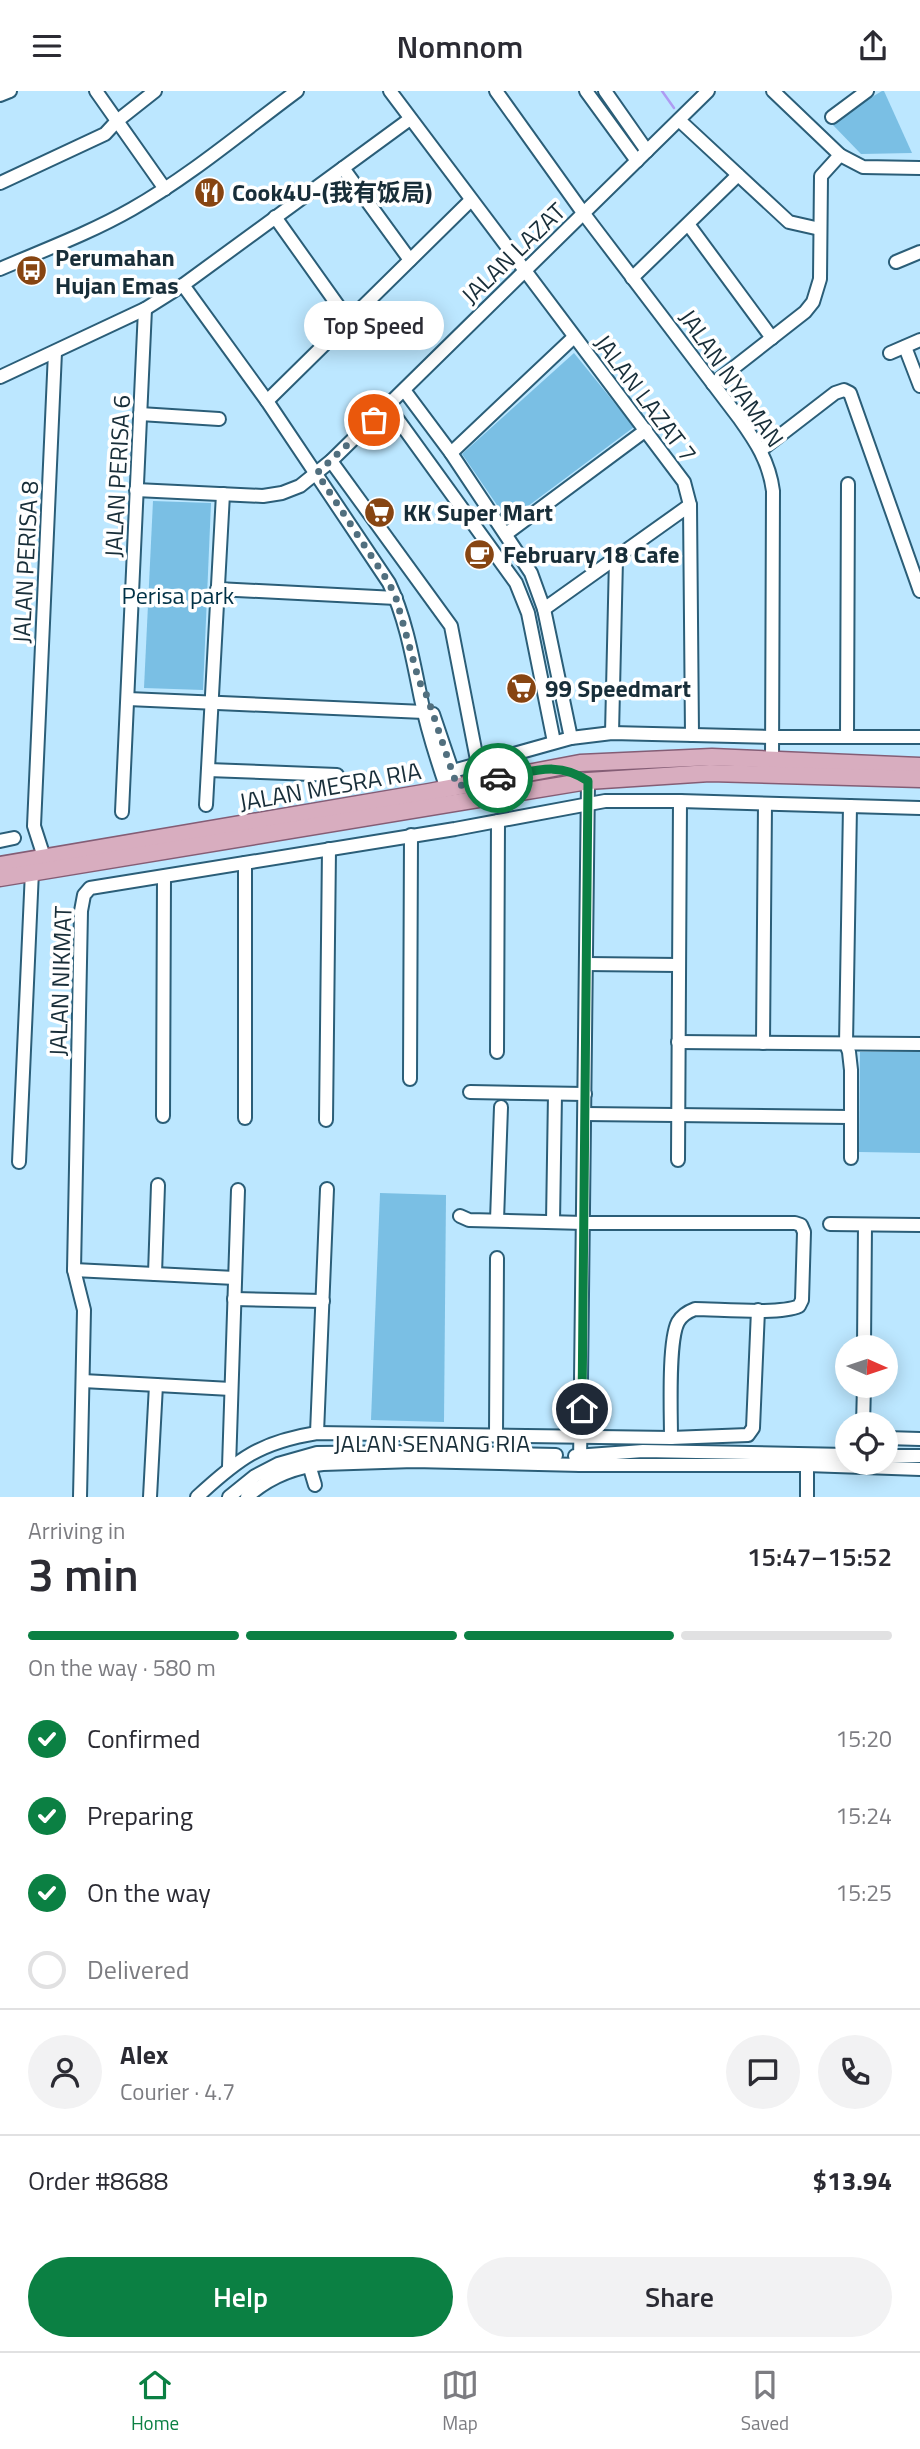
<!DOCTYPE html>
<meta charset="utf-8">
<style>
:root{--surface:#fff;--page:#f2f2f3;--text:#2b2b33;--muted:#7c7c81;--line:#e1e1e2;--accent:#0b8043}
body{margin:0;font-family:"Titillium Web","Noto Sans SC",sans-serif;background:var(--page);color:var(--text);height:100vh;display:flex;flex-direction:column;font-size:26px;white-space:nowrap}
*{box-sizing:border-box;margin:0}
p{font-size:23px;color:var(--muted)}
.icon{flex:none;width:38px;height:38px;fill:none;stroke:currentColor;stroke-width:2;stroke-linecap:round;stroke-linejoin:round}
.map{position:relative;height:1406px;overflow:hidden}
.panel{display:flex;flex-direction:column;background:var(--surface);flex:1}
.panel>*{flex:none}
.needle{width:46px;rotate:93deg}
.buttons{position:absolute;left:835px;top:1244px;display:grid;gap:14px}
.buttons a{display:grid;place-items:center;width:63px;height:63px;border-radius:50%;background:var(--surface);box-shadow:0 4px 18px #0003;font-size:35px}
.pin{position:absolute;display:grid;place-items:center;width:60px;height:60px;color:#fff;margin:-30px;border:4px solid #fff;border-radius:50%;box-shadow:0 2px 7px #0007}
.courier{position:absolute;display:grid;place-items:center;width:70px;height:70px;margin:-35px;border:5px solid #0b8043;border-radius:50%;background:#fff;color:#222;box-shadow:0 2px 9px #0007}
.bubble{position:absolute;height:49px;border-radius:24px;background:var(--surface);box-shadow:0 4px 18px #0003;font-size:23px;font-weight:600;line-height:49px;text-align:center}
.head em{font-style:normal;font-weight:600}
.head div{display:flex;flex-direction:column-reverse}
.head{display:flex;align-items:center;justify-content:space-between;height:119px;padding:0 28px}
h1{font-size:46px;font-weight:600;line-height:52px}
.bar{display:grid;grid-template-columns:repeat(4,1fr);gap:10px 7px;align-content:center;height:84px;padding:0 28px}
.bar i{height:9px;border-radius:5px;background:var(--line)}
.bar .selected{background:var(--accent)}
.bar p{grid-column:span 4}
.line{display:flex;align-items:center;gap:18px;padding:0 28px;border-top:2px solid var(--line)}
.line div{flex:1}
.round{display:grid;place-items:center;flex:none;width:74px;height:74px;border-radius:37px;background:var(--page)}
ol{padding:0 28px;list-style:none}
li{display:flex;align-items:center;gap:21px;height:77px}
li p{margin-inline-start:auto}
li .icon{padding:7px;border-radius:50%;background:var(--accent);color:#fff;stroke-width:4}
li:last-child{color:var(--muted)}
li i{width:38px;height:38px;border:4px solid var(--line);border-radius:50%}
.primary-button{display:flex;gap:14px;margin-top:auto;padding:14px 28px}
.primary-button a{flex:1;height:80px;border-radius:42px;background:var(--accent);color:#fff;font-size:28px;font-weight:600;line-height:80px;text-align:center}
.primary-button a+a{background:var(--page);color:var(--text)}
header{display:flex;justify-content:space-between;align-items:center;height:91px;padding:0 28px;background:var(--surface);font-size:32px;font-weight:600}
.dock{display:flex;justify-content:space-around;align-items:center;height:98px;border-top:2px solid var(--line);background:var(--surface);font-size:19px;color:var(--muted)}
.dock a{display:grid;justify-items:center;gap:4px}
.dock .selected{color:var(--accent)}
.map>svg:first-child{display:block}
.green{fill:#7abfe4}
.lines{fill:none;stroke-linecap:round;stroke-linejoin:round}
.stream{stroke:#ae9bf2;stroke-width:2.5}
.minor-casing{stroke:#2b5e78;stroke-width:16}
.major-casing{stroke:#845d75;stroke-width:19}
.minor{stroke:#fff;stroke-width:12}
.major{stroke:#d8adbf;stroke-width:16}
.done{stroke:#516f7e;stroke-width:7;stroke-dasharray:0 12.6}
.route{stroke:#0b8043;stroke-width:9}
.labels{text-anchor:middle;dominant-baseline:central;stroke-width:7;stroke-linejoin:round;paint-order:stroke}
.poi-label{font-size:24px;font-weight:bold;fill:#182e39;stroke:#fff;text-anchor:start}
.street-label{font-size:24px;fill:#182e39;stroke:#fff}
.park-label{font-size:24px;fill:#003146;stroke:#fff}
</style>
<header><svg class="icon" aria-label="menu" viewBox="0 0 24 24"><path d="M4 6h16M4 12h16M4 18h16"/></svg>Nomnom<svg class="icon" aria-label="share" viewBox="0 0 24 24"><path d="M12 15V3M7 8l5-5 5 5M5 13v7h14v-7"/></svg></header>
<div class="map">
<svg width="920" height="1406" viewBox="0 0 920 1406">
<rect width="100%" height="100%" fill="#bce7ff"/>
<!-- green -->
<g class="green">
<path d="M 882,0 L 884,0 L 912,62 L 861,63 L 830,31 Z"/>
<path d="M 574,262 L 634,336 L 508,430 L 462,363 Z"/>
<path d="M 153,410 L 211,412 L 203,599 L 144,597 Z"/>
<path d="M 860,961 L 920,961 L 920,1062 L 859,1061 Z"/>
<path d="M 380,1102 L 446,1104 L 444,1331 L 371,1329 Z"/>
</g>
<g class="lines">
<!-- stream -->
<path class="stream" d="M 662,0 L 674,17"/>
<defs>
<g id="minor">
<path d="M 96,0 L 165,98"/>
<path d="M 390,0 L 684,391 L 690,414 L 692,644"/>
<path d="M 496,0 L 584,123 L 739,327 C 756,351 769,370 773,400 L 772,670"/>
<path d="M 586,0 L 637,70"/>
<path d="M 605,0 L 647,60"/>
<path d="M 773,0 L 840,64 L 863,76 L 920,77"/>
<path d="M 0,4 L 10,0"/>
<path d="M 832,26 L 867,0"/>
<path d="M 679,29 L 789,131 L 820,138"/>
<path d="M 343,77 L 410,169"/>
<path d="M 0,92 L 105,43 L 117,30 L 155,0"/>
<path d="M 275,126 L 349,230"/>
<path d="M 688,133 L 772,247"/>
<path d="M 896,171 L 920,161"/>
<path d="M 0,178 C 44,159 90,142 132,118 C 190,85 243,40 297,0"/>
<path d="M 632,187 L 738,84"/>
<path d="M 183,194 L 267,310 L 389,492 C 406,528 413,569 421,608 C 427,638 437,669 447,698"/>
<path d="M 905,256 L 920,295"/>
<path d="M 890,262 L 920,249"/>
<path d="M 0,286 L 145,218 L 183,194 L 410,28"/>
<path d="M 713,293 L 805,221 L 813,211 L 820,188 L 821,85 L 840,64"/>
<path d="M 404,299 L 451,362 L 531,482 L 544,518 L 571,647"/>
<path d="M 267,310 L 471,109"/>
<path d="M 388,315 L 516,492 L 528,522 L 554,651"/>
<path d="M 140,323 L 219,328"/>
<path d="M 761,359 L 835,302 L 844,299 L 850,302 L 920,500"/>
<path d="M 451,362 L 574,246"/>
<path d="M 331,370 L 451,535 L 478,674"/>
<path d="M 136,399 L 263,405 L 282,402 L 300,395 L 331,370 L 708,0"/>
<path d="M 506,443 L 646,339"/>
<path d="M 217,498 L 396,507"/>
<path d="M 544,518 L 690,414"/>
<path d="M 128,608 L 424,621"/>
<path d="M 433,623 L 455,688"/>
<path d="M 612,642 L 616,468"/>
<path d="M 847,645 L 848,393"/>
<path d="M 208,679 L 337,684"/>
<path d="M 453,680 L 571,647 L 612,642 L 772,646 L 920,646"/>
<path d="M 206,714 L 223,403"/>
<path d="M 850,715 L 846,953 L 849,961 L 851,979 L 851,1067"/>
<path d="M 122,721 L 145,218"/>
<path d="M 0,750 L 14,747"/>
<path d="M 44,766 L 34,735 L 55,261"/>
<path d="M 245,772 L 245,1027"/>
<path d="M 586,873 L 678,874"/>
<path d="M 678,951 L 920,953"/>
<path d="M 763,952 L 765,713"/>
<path d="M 497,961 L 498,730"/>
<path d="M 410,988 L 411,744"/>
<path d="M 470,1001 L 585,1003"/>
<path d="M 585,1023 L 849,1026"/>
<path d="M 163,1025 L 164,787"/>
<path d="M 326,1029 L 329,758"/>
<path d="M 678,1069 L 680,710"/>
<path d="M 19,1071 L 32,780"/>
<path d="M 460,1125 L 469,1129 L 584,1132 L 795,1132 L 801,1134 L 804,1141 L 802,1209 L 799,1215 C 780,1224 719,1218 695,1218 C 687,1221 682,1224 678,1231 C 668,1250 671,1322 671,1347"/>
<path d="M 497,1129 L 501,1016"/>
<path d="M 553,1131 L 555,1003"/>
<path d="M 830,1133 L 920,1134"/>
<path d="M 74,1179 L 235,1187"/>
<path d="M 155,1183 L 158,1094"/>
<path d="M 234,1208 L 323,1210"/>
<path d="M 864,1256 L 865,1134"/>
<path d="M 83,1290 L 231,1298"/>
<path d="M 863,1334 L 864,1295"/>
<path d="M 317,1342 L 327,1098"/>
<path d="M 496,1344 L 497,1167"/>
<path d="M 886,1347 L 920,1348"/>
<path d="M 575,1365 L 643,1360 L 847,1364"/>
<path d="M 886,1365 L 920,1365"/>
<path d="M 307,1367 L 315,1394"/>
<path d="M 580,1374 L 588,690"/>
<path d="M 229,1376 L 238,1099"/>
<path d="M 80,1406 L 84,1219 L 74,1179 L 81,820 L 84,804 L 90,797 L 455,738 L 605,710 L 680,710 L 920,717"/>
<path d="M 150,1406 L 156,1294"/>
<path d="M 197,1406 C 238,1368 260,1351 317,1342 L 671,1347 L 748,1344 L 753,1337 L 758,1219"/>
<path d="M 229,1406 L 255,1385 L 278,1373 L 317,1362 L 412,1361 L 556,1364"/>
<path d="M 247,1406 C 269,1386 294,1376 323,1373 L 414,1370 L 580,1374 L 807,1374 L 920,1378"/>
<path d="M 807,1406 L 807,1368"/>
</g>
<g id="major">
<path d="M 0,774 L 429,701 L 580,672 L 712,666 L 920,675"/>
<path d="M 0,787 L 588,690 L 710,682 L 920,688"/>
</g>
</defs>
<!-- minor casing -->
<use href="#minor" class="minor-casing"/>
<!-- major casing -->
<use href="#major" class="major-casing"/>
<!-- minor -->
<use href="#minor" class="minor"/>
<!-- major -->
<use href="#major" class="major"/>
</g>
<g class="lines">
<!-- done -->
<path class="done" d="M 374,329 L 317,382 L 389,492 L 396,507 L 419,590 L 427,605 L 457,695 L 498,687"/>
<!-- route -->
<path class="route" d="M 498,687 C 533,681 557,669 588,690 L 582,1318"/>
</g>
<!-- icons -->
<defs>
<symbol id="restaurant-disc" viewBox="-11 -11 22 22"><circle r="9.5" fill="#874512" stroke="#fff"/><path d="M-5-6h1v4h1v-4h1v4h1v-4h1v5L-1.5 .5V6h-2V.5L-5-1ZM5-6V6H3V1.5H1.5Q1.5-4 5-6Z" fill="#fff"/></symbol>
<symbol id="bus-disc" viewBox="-11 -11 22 22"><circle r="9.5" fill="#874512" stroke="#fff"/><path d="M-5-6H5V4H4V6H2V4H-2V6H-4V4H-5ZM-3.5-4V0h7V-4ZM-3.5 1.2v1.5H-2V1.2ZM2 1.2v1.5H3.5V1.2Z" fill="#fff"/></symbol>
<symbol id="supermarket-disc" viewBox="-11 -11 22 22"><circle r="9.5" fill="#874512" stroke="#fff"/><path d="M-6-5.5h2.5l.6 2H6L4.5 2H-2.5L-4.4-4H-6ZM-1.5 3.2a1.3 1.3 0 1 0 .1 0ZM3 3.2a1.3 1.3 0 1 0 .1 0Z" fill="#fff"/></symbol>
<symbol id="cafe-disc" viewBox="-11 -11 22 22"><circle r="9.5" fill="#874512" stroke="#fff"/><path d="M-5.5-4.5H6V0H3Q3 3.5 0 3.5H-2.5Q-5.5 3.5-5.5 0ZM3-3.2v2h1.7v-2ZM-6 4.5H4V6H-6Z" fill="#fff"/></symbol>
</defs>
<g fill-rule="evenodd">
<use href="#restaurant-disc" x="192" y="84" width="35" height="35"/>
<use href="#bus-disc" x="14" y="162" width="35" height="35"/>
<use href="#supermarket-disc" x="362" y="404" width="35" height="35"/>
<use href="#cafe-disc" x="462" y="446" width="35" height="35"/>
<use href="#supermarket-disc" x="504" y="580" width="35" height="35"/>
</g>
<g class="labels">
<!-- poi labels -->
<g class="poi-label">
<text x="232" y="101">Cook4U-(我有饭局)</text>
<text x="55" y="166">Perumahan<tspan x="55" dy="28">Hujan Emas</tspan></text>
<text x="403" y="421">KK Super Mart</text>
<text x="503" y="463">February 18 Cafe</text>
<text x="545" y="597">99 Speedmart</text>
</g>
<!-- street labels -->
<g class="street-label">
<text transform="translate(513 162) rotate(-44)">JALAN LAZAT</text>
<text transform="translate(732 287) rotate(55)">JALAN NYAMAN</text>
<text transform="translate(646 307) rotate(53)">JALAN LAZAT 7</text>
<text transform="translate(117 385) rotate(-87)">JALAN PERISA 6</text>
<text transform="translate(25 471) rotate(-87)">JALAN PERISA 8</text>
<text transform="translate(330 695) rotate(-10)">JALAN MESRA RIA</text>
<text transform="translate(60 890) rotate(-88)">JALAN NIKMAT</text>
<text x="432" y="1352">JALAN SENANG RIA</text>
</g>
<!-- park labels -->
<g class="park-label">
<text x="178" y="504">Perisa park</text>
</g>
</g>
</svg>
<div class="buttons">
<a><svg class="needle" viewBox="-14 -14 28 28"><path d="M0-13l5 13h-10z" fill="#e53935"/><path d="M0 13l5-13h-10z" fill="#7c7c81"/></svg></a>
<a><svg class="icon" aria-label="locate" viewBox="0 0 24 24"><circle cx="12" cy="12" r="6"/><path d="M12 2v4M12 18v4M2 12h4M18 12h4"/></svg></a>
</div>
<div class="pin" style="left:374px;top:329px;background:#ea580c"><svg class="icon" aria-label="bag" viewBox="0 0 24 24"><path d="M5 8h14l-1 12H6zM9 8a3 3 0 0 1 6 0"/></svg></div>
<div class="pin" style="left:582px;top:1318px;background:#1f2937"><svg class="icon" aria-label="home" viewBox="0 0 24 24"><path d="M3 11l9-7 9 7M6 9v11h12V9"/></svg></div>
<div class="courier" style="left:498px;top:687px"><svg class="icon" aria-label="car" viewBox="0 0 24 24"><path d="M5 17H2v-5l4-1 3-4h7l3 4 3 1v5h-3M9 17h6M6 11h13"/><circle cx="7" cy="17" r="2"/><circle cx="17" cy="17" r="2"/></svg></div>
<div class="bubble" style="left:304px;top:210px;width:140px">Top Speed</div>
</div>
<section class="panel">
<div class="head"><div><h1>3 min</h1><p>Arriving in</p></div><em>15:47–15:52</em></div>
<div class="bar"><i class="selected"></i><i class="selected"></i><i class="selected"></i><i></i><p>On the way · 580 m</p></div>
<ol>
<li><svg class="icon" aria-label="check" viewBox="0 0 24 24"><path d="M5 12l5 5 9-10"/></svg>Confirmed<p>15:20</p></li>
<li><svg class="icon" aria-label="check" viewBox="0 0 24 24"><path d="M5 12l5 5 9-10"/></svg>Preparing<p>15:24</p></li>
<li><svg class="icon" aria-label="check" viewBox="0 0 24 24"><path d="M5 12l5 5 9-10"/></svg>On the way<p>15:25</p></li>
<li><i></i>Delivered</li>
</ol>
<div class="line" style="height:126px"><a class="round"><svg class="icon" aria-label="person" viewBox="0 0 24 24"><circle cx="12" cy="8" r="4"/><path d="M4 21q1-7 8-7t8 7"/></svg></a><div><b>Alex</b><p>Courier · 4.7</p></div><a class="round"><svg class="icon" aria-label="chat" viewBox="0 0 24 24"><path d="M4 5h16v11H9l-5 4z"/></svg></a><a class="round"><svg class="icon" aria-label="phone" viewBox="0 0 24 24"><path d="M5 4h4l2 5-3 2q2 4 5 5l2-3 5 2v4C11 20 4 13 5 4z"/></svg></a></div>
<div class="line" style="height:91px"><div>Order #8688</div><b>$13.94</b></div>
<div class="primary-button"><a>Help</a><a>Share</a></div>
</section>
<nav class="dock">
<a class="selected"><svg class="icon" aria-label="home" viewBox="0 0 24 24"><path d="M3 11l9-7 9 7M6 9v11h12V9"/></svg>Home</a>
<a><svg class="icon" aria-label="map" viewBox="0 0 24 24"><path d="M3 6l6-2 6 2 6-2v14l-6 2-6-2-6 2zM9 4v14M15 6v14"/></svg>Map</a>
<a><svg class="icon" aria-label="saved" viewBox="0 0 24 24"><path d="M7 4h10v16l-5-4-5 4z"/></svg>Saved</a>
</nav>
